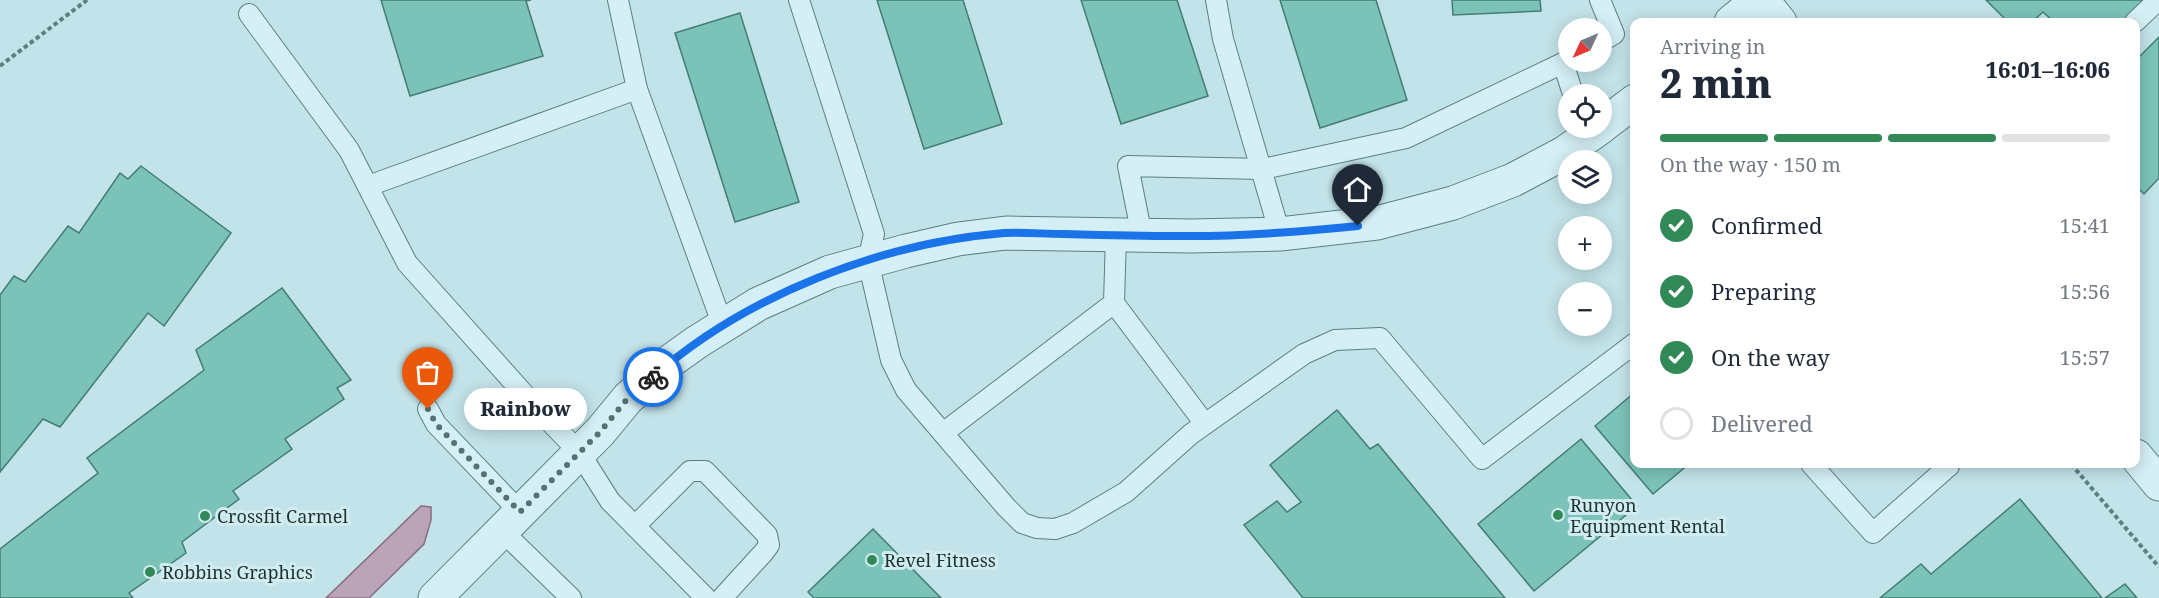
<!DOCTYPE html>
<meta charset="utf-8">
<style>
:root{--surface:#fff;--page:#f2f2f3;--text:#1f2937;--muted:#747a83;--line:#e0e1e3;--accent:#318958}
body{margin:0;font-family:"Noto Serif",serif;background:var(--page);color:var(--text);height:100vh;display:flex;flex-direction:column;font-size:22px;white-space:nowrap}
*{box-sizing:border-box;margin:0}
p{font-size:20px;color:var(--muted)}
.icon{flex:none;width:33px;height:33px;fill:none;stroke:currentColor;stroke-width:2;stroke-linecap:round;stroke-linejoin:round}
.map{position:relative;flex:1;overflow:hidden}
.side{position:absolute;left:1630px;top:18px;width:510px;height:450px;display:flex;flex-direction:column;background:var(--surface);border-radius:12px;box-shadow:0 3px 15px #0003}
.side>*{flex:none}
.needle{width:39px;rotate:226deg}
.buttons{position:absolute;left:1558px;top:18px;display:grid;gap:12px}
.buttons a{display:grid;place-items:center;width:54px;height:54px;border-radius:50%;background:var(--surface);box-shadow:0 3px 15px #0003;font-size:30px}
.pin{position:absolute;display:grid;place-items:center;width:51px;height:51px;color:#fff;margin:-62px -26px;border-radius:50% 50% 50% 0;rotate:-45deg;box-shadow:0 0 6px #0007}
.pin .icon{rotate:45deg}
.courier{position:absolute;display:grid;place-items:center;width:60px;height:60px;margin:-30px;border:4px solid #1a73e8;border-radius:50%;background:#fff;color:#222;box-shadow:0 2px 8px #0007}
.bubble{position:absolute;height:42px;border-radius:21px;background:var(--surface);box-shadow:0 3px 15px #0003;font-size:20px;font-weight:800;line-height:42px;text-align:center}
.headline em{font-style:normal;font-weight:800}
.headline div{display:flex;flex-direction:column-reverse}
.headline{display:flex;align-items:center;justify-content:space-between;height:102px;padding:0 30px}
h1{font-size:39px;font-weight:800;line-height:45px}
.bar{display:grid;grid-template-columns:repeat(4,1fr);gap:9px 6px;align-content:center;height:72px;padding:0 30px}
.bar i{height:8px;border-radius:4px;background:var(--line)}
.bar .active{background:var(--accent)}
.bar p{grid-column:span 4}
ol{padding:0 30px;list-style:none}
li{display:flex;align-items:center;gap:18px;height:66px}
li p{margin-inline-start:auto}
li .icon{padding:6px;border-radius:50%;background:var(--accent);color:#fff;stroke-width:4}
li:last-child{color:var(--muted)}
li i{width:33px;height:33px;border:3px solid var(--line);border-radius:50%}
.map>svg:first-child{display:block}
.water{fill:#bca4b8;stroke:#886c83;stroke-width:1.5}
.building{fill:#7bc3b9;stroke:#437d74;stroke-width:1.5}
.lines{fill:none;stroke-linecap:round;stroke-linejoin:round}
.service-casing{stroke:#5b8080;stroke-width:22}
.tertiary-casing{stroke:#5b8080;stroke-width:35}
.path{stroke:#5b8080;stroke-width:4;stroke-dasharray:4.5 3;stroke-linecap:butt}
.service{stroke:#d4eff5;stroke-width:20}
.tertiary{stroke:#d4eff5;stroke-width:33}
.done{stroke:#577071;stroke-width:6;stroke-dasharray:0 10.8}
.route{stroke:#1a73e8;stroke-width:8}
.poi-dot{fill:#318958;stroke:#d0ecf1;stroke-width:2}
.labels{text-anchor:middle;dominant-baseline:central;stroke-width:6;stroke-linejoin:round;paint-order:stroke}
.poi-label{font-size:18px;fill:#1e3230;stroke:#d0ecf1;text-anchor:start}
</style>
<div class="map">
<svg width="2159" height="598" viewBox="0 0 2159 598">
<rect width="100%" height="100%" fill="#c2e3e9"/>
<!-- water -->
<path class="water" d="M 421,506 L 431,507 L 431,520 L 424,544 L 369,598 L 326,598 Z"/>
<!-- building -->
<g class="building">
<path d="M 381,0 L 531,0 L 526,1 L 543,56 L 410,96 Z"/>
<path d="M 877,0 L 963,0 L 1002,124 L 924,149 Z"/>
<path d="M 1081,0 L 1177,0 L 1208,96 L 1121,124 Z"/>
<path d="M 1280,0 L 1376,0 L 1407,100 L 1320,128 Z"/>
<path d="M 1452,0 L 1540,0 L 1541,11 L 1453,15 Z"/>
<path d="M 1986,0 L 2144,0 L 2121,22 L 2054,22 L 2043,12 L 2032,22 L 2008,22 Z"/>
<path d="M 740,13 L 799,202 L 735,222 L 675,33 Z"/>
<path d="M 2159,37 L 2159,178 L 2144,194 L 2136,186 L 2136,60 Z"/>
<path d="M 141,166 L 231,233 L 164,326 L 148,313 L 60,427 L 43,419 L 0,472 L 0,295 L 14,276 L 25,282 L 68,226 L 79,233 L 120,173 L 128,179 Z"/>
<path d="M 282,288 L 351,380 L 337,388 L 344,399 L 285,439 L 292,449 L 233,491 L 239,499 L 182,542 L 186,553 L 129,593 L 133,598 L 0,598 L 0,549 L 98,473 L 87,458 L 204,370 L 196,350 Z"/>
<path d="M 1635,392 L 1635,464 L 1689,464 L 1653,494 L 1595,426 Z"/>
<path d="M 1337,410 L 1370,449 L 1378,444 L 1505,598 L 1303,598 L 1244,525 L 1277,501 L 1287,512 L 1301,502 L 1270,465 Z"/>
<path d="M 1581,439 L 1637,506 L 1534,591 L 1478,524 Z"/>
<path d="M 2020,499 L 2102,598 L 1880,598 L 1921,564 L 1931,574 Z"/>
<path d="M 873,529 L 941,598 L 814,598 L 808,592 Z"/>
<path d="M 2125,584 L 2137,598 L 2105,598 Z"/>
</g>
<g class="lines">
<defs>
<g id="service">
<path d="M 618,0 L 637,89"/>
<path d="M 799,0 L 874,234 L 868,261 L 891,360 L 906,390 L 1006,507 L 1022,523 L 1037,528 L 1055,529 L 1073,523 L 1126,492 L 1191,434 L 1304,354 L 1335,340 L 1380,338 L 1482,459 L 1635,343"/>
<path d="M 1216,0 L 1223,39 L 1280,234"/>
<path d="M 1600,0 L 1614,34 L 1602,41"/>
<path d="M 249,14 L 349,150 L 407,263 L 533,404 L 579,452 L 610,501 L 706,598"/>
<path d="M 2135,22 L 2158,0"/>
<path d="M 1569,60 L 1563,63 L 1573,94"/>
<path d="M 368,186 L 637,89 L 723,326"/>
<path d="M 1142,236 L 1128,166 L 1263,169 L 1406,138 L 1563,63"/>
<path d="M 1114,303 L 1116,235"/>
<path d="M 428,409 L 436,424 L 520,512"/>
<path d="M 943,433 L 1114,303 L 1205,424"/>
<path d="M 1811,464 L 1873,533 L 1949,466 L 1947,464"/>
<path d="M 635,526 L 690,471 L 705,471 L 767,535 L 769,545 L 764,552 L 722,598"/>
<path d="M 502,531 L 571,598"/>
</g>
<g id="tertiary">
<path d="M 1762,0 L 1780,22"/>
<path d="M 1731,22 L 1758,0"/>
<path d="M 1602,126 L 1635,101"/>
<path d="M 2136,456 L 2159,484"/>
<path d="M 435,598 L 600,432 L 628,398 L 669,362 L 697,342 L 758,304 L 830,272 L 906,251 L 958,239 L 1006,233 L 1191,236 L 1280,234 L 1377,223 L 1453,203 L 1513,180 L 1564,153 L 1600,128"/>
</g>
</defs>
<!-- service casing -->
<use href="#service" class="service-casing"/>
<!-- tertiary casing -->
<use href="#tertiary" class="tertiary-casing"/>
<!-- path -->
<g class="path">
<path d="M 0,66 L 87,0"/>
<path d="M 2071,464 L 2159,567"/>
</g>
<!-- service -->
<use href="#service" class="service"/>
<!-- tertiary -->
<use href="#tertiary" class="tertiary"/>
</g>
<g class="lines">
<!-- done -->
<path class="done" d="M 428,409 L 436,424 L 520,512 L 600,432 L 628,398 L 653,377"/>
<!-- route -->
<path class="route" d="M 653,377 C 746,295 881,243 1004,233 C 1024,232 1044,234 1063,234 C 1101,235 1139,236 1177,236 C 1238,237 1298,232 1358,226"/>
</g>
<!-- markers -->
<g class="poi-dot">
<circle cx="1558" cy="515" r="6"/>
<circle cx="205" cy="516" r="6"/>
<circle cx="872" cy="560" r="6"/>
<circle cx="150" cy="572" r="6"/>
</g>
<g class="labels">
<!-- poi labels -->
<g class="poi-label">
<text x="1570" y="505">Runyon<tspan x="1570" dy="21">Equipment Rental</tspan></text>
<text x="217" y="516">Crossfit Carmel</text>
<text x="884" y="560">Revel Fitness</text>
<text x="162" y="572">Robbins Graphics</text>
</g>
</g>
</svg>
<div class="buttons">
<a><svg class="needle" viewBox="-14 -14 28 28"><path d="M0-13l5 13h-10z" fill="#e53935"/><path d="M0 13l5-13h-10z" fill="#747a83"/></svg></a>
<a><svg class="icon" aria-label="locate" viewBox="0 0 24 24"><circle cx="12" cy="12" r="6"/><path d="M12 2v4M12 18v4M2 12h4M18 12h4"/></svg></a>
<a><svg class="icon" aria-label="layers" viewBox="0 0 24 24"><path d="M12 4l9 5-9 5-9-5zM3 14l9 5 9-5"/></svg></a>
<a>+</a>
<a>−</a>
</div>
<div class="pin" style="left:428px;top:409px;background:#ea580c"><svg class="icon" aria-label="bag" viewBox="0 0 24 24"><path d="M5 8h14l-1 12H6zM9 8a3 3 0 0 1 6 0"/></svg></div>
<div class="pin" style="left:1358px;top:226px;background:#1f2937"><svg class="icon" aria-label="home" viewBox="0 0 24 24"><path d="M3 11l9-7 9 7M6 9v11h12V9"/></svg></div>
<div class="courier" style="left:653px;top:377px"><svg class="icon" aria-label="bike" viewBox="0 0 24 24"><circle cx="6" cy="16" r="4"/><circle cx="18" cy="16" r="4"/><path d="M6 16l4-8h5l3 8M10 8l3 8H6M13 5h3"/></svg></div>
<div class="bubble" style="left:464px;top:388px;width:123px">Rainbow</div>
<section class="side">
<div class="headline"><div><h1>2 min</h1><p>Arriving in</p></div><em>16:01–16:06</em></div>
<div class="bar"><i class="active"></i><i class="active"></i><i class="active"></i><i></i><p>On the way · 150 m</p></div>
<ol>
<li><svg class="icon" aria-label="check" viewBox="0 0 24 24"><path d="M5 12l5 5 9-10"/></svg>Confirmed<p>15:41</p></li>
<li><svg class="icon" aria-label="check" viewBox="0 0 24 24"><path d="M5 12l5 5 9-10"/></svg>Preparing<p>15:56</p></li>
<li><svg class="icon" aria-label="check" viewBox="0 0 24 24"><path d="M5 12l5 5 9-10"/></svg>On the way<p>15:57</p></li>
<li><i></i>Delivered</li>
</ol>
</section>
</div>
